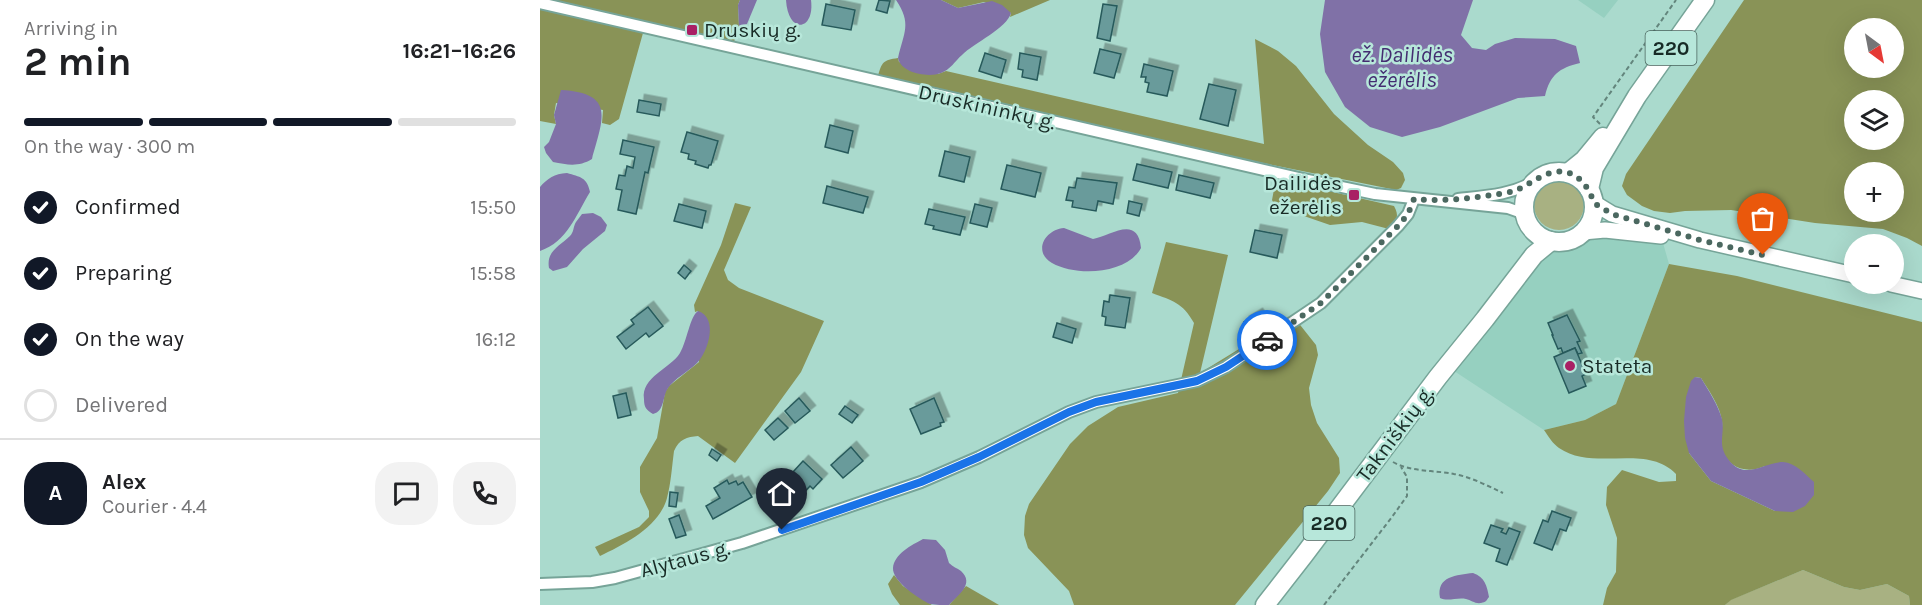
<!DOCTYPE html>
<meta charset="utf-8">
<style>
:root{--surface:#fff;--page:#f2f2f2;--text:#202124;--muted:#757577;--line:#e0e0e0;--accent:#111827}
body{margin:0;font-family:Karla,sans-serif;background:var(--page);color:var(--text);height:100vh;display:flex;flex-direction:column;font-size:22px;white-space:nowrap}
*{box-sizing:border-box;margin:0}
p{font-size:20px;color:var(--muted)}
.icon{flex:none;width:33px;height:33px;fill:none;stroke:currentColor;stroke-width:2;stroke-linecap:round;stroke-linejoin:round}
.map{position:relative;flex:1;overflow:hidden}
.sheet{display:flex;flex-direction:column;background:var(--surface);width:540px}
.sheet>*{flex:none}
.needle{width:39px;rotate:148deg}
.controls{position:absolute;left:1304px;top:18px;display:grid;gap:12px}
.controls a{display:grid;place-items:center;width:60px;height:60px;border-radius:50%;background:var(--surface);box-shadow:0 6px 24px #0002;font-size:30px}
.pin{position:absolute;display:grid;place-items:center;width:51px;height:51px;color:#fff;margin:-62px -26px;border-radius:50% 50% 50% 0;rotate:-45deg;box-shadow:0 0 6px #0007}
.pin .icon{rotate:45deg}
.courier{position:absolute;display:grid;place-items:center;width:60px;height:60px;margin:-30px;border:4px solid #1a73e8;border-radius:50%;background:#fff;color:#222;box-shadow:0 2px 8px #0007}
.headline em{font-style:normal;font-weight:700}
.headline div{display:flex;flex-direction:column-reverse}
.headline{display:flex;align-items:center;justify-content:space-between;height:102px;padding:0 24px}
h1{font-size:39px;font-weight:700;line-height:45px}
.bar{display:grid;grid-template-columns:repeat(4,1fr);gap:9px 6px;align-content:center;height:72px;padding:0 24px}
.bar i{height:8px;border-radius:4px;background:var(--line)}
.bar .selected{background:var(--accent)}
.bar p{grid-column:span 4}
.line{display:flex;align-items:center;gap:15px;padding:0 24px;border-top:2px solid var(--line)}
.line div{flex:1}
.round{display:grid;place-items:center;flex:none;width:63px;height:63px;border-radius:24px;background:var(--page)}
ol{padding:0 24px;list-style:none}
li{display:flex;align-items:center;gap:18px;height:66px}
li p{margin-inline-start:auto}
li .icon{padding:6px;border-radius:50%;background:var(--accent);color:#fff;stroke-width:4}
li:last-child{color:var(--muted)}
li i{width:33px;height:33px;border:3px solid var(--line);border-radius:50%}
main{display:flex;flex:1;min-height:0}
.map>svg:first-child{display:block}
.built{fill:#96d0c0}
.green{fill:#a8b182}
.forest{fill:#899357;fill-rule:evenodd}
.water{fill:#8071a7}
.building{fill:#699b9b;stroke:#285a5b;stroke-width:1.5;filter:url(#shadow)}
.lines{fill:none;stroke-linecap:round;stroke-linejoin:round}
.street-casing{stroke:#76a498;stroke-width:14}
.secondary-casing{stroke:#76a498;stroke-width:18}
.primary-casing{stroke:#76a498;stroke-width:21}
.path{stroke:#63857c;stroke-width:2;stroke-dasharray:4.5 3;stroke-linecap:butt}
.street{stroke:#fff;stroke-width:10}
.secondary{stroke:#fff;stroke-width:15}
.primary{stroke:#fff;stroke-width:18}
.done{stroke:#4b6860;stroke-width:6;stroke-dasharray:0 10.8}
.route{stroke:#1a73e8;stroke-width:8}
.poi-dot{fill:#a92064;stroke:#b7e7da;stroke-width:2}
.labels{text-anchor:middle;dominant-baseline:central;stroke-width:5;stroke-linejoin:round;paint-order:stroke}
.shield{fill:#b7e7da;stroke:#48635c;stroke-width:1.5}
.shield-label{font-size:20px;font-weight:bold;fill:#182b26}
.poi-label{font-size:21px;fill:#182b26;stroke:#b7e7da;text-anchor:start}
.street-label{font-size:21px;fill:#182b26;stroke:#b7e7da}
.water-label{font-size:22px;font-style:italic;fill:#432c70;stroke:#b7e7da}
</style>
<main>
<section class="sheet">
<div class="headline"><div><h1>2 min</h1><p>Arriving in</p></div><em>16:21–16:26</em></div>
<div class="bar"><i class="selected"></i><i class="selected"></i><i class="selected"></i><i></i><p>On the way · 300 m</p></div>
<ol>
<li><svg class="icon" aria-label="check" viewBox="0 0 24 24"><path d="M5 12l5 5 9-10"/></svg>Confirmed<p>15:50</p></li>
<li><svg class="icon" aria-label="check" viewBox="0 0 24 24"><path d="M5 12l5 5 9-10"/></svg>Preparing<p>15:58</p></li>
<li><svg class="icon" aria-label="check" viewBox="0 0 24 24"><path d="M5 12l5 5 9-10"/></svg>On the way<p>16:12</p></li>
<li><i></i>Delivered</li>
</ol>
<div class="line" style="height:108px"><b class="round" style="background:var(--accent);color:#fff">A</b><div><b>Alex</b><p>Courier · 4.4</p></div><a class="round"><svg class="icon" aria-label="chat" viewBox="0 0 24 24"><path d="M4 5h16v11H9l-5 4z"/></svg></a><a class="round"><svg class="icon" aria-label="phone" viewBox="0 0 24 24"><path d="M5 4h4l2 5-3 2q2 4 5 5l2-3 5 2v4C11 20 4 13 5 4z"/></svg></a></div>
</section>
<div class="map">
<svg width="1382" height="605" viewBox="0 0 1382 605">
<defs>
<filter id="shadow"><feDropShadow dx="5.5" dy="-5.5" stdDeviation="0" flood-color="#0004"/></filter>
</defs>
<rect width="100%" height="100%" fill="#aadacd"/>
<!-- built -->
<g class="built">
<path d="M 1038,0 L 1078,0 L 1064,18 Z"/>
<path d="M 1056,235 L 1123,243 L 1129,264 L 1076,404 L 1045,420 L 1004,430 L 911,369 L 1011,248 L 1039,242 Z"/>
</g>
<!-- green -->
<g class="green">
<circle cx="1019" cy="205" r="25"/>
<path d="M 1263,570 L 1304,587 L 1320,590 L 1347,584 L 1369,596 L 1370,605 L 1185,605 L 1190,600 Z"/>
</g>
<!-- forest -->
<g class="forest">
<path d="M 9,0 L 200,0 L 198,5 L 199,26 L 194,42 Z"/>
<path d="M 401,0 L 510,0 L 470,17 L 471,13 L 444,2 L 418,8 Z"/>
<path d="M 1204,0 L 1382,0 L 1382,246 L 1367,238 L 1343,229 L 1275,223 L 1191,210 L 1145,211 L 1130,213 L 1114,211 L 1102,206 L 1087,195 L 1082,186 L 1086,174 ZM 1314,28 L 1353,28 L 1353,68 L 1314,68 ZM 1314,100 L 1353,100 L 1353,140 L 1314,140 ZM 1314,172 L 1353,172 L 1353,212 L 1314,212 Z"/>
<path d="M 0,9 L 103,33 L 79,119 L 70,125 L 62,123 L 63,110 L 16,103 L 14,115 L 16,124 L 0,121 Z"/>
<path d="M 715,39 L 738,51 L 756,66 L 794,114 L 828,145 L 853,162 L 863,173 L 865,180 L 861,188 L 856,190 L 718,162 L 338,76 C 342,62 343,60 358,58 L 359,62 L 398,74 L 406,71 L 724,144 Z"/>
<path d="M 736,179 L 854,206 C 859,215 858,221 849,229 L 822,222 L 790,225 L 735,206 L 732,200 Z"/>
<path d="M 195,203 L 211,207 L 184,270 L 188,280 L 199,288 L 284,321 L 261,372 L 195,463 L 158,436 C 147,437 139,439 134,451 C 132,466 131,483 127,498 C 119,527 85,544 60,556 L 55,547 L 99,527 L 109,517 L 109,511 L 100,492 L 100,467 L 117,438 L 125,392 L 129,386 L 159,362 L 158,311 L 155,312 L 154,305 L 181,245 Z"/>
<path d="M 626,242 L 688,255 L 660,373 L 753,316 L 776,345 L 778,355 L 769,388 L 771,405 L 777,423 L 799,458 L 800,473 L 788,491 L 695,605 L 534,605 L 529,591 L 488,548 L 484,535 L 485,516 L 489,504 L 530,444 L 548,426 L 578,407 L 638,393 L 654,323 C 642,302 633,301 612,293 Z"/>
<path d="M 1129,264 L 1197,276 L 1382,322 L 1382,605 L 1370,605 L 1369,596 L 1347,584 L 1320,590 L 1304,587 L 1263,570 L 1191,600 L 1185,605 L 1063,605 L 1067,588 L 1076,572 L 1077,538 L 1066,505 L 1067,487 L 1082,470 L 1119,482 L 1136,481 L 1136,474 C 1106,443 1054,472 1019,448 C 1013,444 1008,436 1004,430 L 1045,420 L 1076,404 ZM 1155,377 L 1161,378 C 1169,391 1180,406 1182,421 C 1183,430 1179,441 1182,450 C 1189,469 1208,474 1225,466 L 1235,511 L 1171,481 L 1149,453 Z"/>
<path d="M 354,575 L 363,586 L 392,605 L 360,605 L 352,594 L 348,584 Z"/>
<path d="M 426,586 L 459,605 L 409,605 Z"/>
</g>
<!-- water -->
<g class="water">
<path d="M 200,0 L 217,0 L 207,24 L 199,26 L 198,5 Z"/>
<path d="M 246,0 L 271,0 C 275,31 248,35 246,0 Z"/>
<path d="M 356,0 L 401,0 L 418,8 L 452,1 L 462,5 L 471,13 C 467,28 434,43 422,55 C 415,61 410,70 401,73 C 388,78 361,73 358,58 C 364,32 372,24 356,0 Z"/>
<path d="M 785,0 L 933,0 L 921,35 L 932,48 L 946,50 L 955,44 L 975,38 L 1015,39 L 1036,46 L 1040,63 C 1019,68 1010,75 1005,96 L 978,98 L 900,127 L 862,137 L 830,127 L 805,107 L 785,72 L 780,34 Z"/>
<path d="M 21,90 C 76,93 63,119 52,159 C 39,167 28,165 13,162 L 6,153 L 4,147 L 9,142 L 16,124 L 14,115 Z"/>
<path d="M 27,173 C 40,177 47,177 50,192 C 36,215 27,242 0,251 L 0,187 C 8,178 14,174 27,173 Z"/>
<path d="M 53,213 L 61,217 L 67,225 L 65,231 L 43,249 L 27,267 L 13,271 L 9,268 C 6,251 20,246 30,236 C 34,232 33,227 36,222 C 38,219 40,217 42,214 Z"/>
<path d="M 524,228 L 553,239 C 570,236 598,214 601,248 C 587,274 537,277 512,263 C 493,252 504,230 524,228 Z"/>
<path d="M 158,311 C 179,318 168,352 157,363 C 148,372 135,378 128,388 C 122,397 125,411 113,414 C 106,410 104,407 104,399 C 101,377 130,369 140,353 C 147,341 150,316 158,311 Z"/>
<path d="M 1155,377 L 1161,378 C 1169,391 1178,405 1182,419 C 1185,435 1177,444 1188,459 C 1205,482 1223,462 1243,462 C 1256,463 1265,474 1274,482 L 1274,495 L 1265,506 L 1253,512 L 1235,511 L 1171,481 L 1149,453 L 1145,438 L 1144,421 L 1146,397 L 1151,381 Z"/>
<path d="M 383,539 L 396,540 L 405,550 L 409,563 C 413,567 417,568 421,571 C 435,584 418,595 409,605 C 403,605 396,605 390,604 C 379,599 352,581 353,568 C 354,554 372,545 383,539 Z"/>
<path d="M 933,573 C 945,577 947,586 949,597 C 946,601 946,602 941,603 C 935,604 931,600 926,599 C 917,597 908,602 900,598 C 896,576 917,575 933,573 Z"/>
</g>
<!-- building -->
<g class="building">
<path d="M 339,0 L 350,1 L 347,13 L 336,10 Z"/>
<path d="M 286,4 L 315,10 L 311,30 L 282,25 Z"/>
<path d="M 563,4 L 577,6 L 570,41 L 557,38 Z"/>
<path d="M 560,49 L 581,54 L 574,78 L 554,73 Z"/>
<path d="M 445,53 L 466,60 L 461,78 L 439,71 Z"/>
<path d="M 480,53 L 501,57 L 497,80 L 482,77 L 483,70 L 478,69 Z"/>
<path d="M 604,64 L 633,71 L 627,96 L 607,92 L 609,83 L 605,82 L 606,77 L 601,77 Z"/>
<path d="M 669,84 L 696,90 L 688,126 L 660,119 Z"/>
<path d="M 99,100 L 121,104 L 119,116 L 97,112 Z"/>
<path d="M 290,125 L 313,131 L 308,153 L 285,147 Z"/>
<path d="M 147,132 L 178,141 L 171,165 L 169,165 L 168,168 L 155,164 L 156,161 L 148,159 L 149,154 L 141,152 Z"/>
<path d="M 83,140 L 114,147 L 108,173 L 105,172 L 96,214 L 78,210 L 82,190 L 76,189 L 79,175 L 85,176 L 87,166 L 93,168 L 95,157 L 80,154 Z"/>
<path d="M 405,151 L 430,157 L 424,182 L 399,176 Z"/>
<path d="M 597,164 L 632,172 L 628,188 L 593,180 Z"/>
<path d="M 467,165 L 501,173 L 495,197 L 461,189 Z"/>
<path d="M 639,175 L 674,183 L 670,198 L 636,190 Z"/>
<path d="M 537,178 L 577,183 L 573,204 L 558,201 L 556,211 L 532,207 L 533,201 L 526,200 L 529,187 L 535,188 Z"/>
<path d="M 287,186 L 328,197 L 323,213 L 283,203 Z"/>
<path d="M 589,201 L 602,204 L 599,216 L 587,213 Z"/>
<path d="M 139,204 L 166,211 L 162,228 L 134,221 Z"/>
<path d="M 435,204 L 452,208 L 447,227 L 430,223 Z"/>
<path d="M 389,209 L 425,217 L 420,235 L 393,229 L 394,226 L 385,224 Z"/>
<path d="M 715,230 L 742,235 L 737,258 L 710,252 Z"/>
<path d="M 144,265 L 151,271 L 145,279 L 138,273 Z"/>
<path d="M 570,295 L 590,298 L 585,328 L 565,325 L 566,317 L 562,316 L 564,301 L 569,302 Z"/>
<path d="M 108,307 L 123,326 L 109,337 L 106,333 L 86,349 L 77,337 L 94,324 L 91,320 Z"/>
<path d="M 717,314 L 726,327 L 713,335 L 704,322 Z"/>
<path d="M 1027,315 L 1040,341 L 1037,342 L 1042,353 L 1038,354 L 1035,348 L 1023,353 L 1021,348 L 1018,349 L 1012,335 L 1013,335 L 1008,323 Z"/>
<path d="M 517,323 L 536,329 L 532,343 L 513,337 Z"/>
<path d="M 1035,348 L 1046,374 L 1042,376 L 1046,386 L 1029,393 L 1014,357 Z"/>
<path d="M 86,393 L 91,415 L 78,418 L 73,396 Z"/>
<path d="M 259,398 L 270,411 L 255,423 L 245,411 Z"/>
<path d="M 394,398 L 404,422 L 400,423 L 401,426 L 381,434 L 370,409 Z"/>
<path d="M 305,406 L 318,415 L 312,423 L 299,414 Z"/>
<path d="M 238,418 L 248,428 L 234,440 L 225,430 Z"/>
<path d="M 311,447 L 323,461 L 303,478 L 291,465 Z"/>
<path d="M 172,449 L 181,455 L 177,461 L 169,455 Z"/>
<path d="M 263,461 L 282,479 L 273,489 L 270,486 L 259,498 L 243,483 Z"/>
<path d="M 187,480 L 189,484 L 196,481 L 198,485 L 203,482 L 212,497 L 173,519 L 166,506 L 180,498 L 174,488 Z"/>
<path d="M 130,492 L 138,493 L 136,507 L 129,506 Z"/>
<path d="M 1012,511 L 1031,518 L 1026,531 L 1020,529 L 1012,550 L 994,543 L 1003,520 L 1008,522 Z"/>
<path d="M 139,515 L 146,535 L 136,538 L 129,519 Z"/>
<path d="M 951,525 L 963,529 L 961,532 L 966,534 L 969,528 L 980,532 L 967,565 L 956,561 L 960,549 L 944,543 Z"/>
</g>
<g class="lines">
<defs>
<g id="street">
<path d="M 0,3 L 759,178 L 835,194 L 968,208 L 985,214"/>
<path d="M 918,199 C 946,196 971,195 995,181"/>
<path d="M 0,584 L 52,582 L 75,578 L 202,543 L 381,482 L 439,457 L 529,412 L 556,402 L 657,381 L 686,367 L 781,303 L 858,226 L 868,214 L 874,199"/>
</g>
<g id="secondary">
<path d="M 1054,203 L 1072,214 L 1160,240 L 1314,275"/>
<path d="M 1043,232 L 1065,230 L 1121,236"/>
<path d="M 1351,284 L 1382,291"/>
</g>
<g id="primary">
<circle cx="1019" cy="207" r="35"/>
<path d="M 1028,173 L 1044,160 L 1063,137"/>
<path d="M 1049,189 L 1054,168 L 1097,96 L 1165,0"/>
<path d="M 725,605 L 764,555 L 898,377 L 945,319 L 994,255 L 1011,241"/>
</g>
</defs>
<!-- street casing -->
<use href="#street" class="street-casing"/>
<!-- secondary casing -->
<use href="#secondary" class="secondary-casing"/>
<!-- primary casing -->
<use href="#primary" class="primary-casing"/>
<!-- path -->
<g class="path">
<path d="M 1060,124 L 1053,117 L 1136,0"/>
<path d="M 853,462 C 870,472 894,470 914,474 C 931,477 948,486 963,493"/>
<path d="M 784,605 L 852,517 L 867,496 L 867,477 L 861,467"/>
</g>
<!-- street -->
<use href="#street" class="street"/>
<!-- secondary -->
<use href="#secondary" class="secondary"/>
<!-- primary -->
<use href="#primary" class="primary"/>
</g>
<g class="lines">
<!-- done -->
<path class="done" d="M 727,340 L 781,303 L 858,226 L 868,214 L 874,199 C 904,202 935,198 965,193 C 981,191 992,180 1007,174 C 1032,165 1047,182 1054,203 L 1072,214 L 1160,240 L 1223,255"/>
<!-- route -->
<path class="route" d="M 242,530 L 381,482 L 439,457 L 529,412 L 556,402 L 657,381 L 686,367 L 727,340"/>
</g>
<!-- markers -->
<g class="poi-dot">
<rect x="146" y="24" width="12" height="12" rx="3"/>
<rect x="808" y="189" width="12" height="12" rx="3"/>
<circle cx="1030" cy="366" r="6"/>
</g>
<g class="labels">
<!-- shield labels -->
<g class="shield">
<rect x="1105.5" y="31" width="51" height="34" rx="4.5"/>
<rect x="763.5" y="506" width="51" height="34" rx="4.5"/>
</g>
<g class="shield-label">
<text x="1131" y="48">220</text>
<text x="789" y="523">220</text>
</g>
<!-- poi labels -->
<g class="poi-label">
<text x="164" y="30">Druskių g.</text>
<text x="802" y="183" text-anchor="end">Dailidės<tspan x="802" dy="24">ežerėlis</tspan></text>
<text x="1042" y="366">Stateta</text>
</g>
<!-- street labels -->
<g class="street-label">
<text transform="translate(447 107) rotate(13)">Druskininkų g.</text>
<text transform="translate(855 434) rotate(-53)">Takniškių g.</text>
<text transform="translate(145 559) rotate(-15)">Alytaus g.</text>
</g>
<!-- water labels -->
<g class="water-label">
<text x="862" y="55">ež. Dailidės<tspan x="862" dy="25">ežerėlis</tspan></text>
</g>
</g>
</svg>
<div class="controls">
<a><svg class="needle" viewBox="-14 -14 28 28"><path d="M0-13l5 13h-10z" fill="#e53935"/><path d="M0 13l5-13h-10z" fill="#757577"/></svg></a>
<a><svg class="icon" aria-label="layers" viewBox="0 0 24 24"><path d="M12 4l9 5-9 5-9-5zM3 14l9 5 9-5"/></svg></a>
<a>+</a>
<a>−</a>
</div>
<div class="pin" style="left:1223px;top:255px;background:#ea580c"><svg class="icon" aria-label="bag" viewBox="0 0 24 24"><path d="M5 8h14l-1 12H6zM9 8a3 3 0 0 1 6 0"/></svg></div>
<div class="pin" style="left:242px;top:530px;background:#1f2937"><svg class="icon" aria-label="home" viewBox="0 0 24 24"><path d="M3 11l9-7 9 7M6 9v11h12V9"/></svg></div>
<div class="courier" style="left:727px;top:340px"><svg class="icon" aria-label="car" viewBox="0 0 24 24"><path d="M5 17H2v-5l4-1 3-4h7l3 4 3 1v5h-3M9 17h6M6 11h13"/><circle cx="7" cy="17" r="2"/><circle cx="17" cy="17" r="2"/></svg></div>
</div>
</main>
